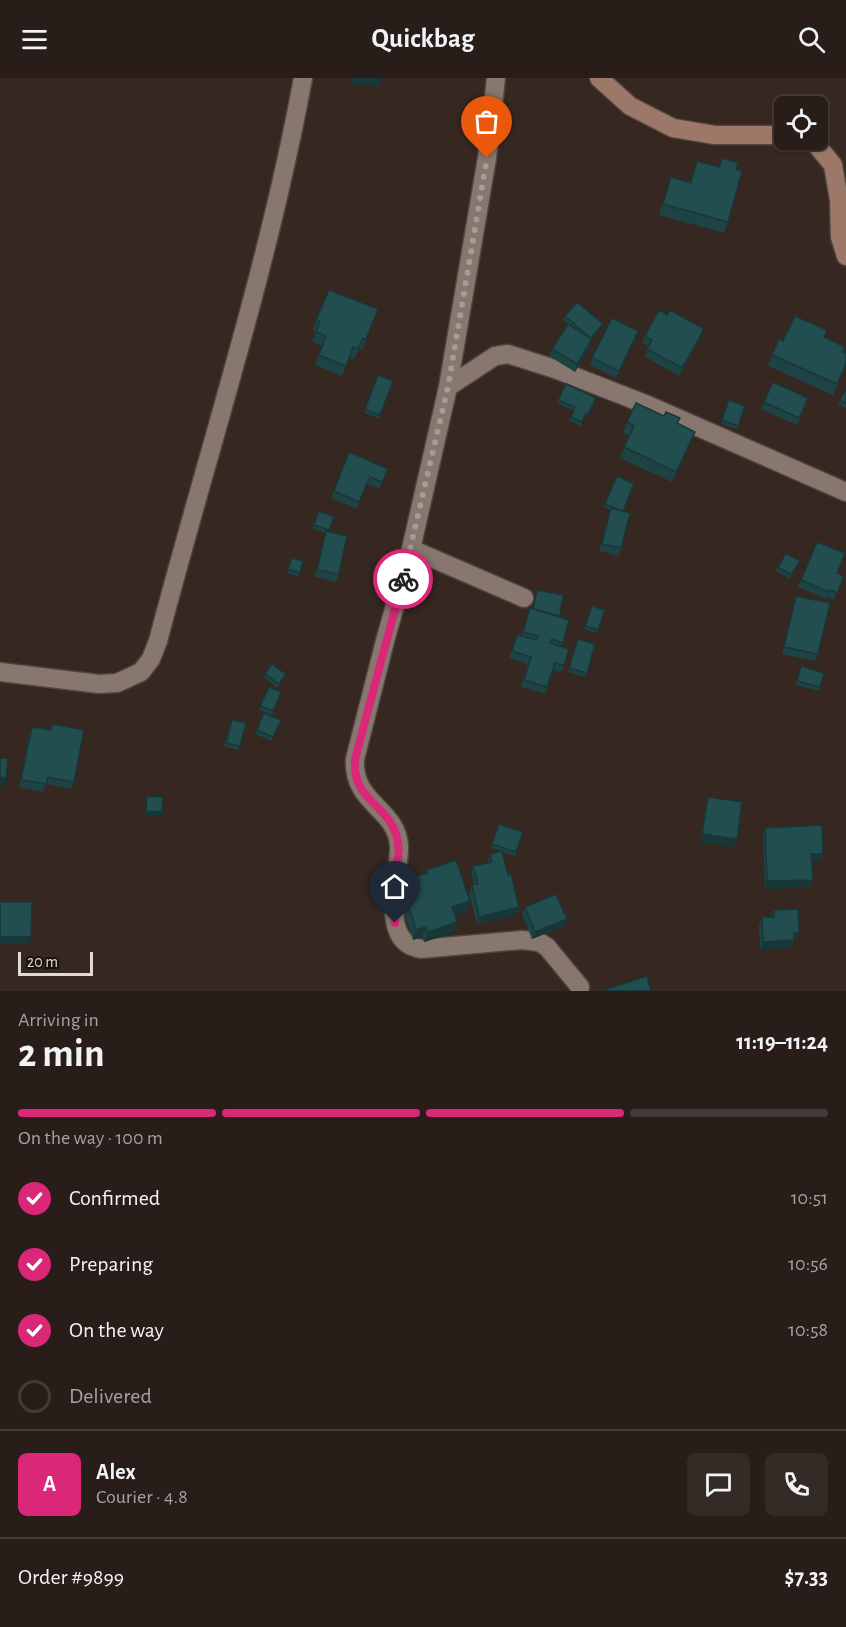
<!DOCTYPE html>
<meta charset="utf-8">
<style>
:root{--surface:#281d19;--page:#342a26;--text:#f1f3f6;--muted:#a5a2a2;--line:#443b38;--accent:#db2777}
body{margin:0;font-family:"Alegreya Sans",sans-serif;background:var(--page);color:var(--text);height:100vh;display:flex;flex-direction:column;font-size:22px;white-space:nowrap}
*{box-sizing:border-box;margin:0}
p{font-size:20px;color:var(--muted)}
.icon{flex:none;width:33px;height:33px;fill:none;stroke:currentColor;stroke-width:2;stroke-linecap:round;stroke-linejoin:round}
.map{position:relative;height:913px;overflow:hidden}
.details{display:flex;flex-direction:column;background:var(--surface);flex:1}
.details>*{flex:none}
.buttons{position:absolute;left:774px;top:18px;display:grid;gap:12px}
.buttons a{display:grid;place-items:center;width:54px;height:54px;border-radius:9px;background:var(--surface);box-shadow:0 2px 4px #0004,0 0 0 2px var(--line);font-size:30px}
.scale{position:absolute;left:18px;bottom:15px;width:75px;box-sizing:border-box;padding-left:6px;border:3px solid #e3d9d5;border-top:0;font-size:16px;line-height:21px;white-space:nowrap;color:#e3d9d5;-webkit-text-stroke:4px #18120f;paint-order:stroke}
.pin{position:absolute;display:grid;place-items:center;width:51px;height:51px;color:#fff;margin:-62px -26px;border-radius:50% 50% 50% 0;rotate:-45deg;box-shadow:0 0 6px #0007}
.pin .icon{rotate:45deg}
.courier{position:absolute;display:grid;place-items:center;width:60px;height:60px;margin:-30px;border:4px solid #db2777;border-radius:50%;background:#fff;color:#222;box-shadow:0 2px 8px #0007}
.overview em{font-style:normal;font-weight:600}
.overview div{display:flex;flex-direction:column-reverse}
.overview{display:flex;align-items:center;justify-content:space-between;height:102px;padding:0 18px}
h1{font-size:39px;font-weight:600;line-height:45px}
.bar{display:grid;grid-template-columns:repeat(4,1fr);gap:9px 6px;align-content:center;height:72px;padding:0 18px}
.bar i{height:8px;border-radius:4px;background:var(--line)}
.bar .on{background:var(--accent)}
.bar p{grid-column:span 4}
.line{display:flex;align-items:center;gap:15px;padding:0 18px;border-top:2px solid var(--line)}
.line div{flex:1}
.round{display:grid;place-items:center;flex:none;width:63px;height:63px;border-radius:9px;background:var(--page)}
ol{padding:0 18px;list-style:none}
li{display:flex;align-items:center;gap:18px;height:66px}
li p{margin-inline-start:auto}
li .icon{padding:6px;border-radius:50%;background:var(--accent);color:#fff;stroke-width:4}
li:last-child{color:var(--muted)}
li i{width:33px;height:33px;border:3px solid var(--line);border-radius:50%}
header{display:flex;justify-content:space-between;align-items:center;height:78px;padding:0 18px;background:var(--surface);font-size:27px;font-weight:600}
.map>svg:first-child{display:block}
.lines{fill:none;stroke-linecap:round;stroke-linejoin:round}
.street-casing{stroke:#50443f;stroke-width:21}
.secondary-casing{stroke:#50443f;stroke-width:21}
.street{stroke:#88776f;stroke-width:18}
.secondary{stroke:#9c7868;stroke-width:18}
.wall{fill:#1e4345}
.shaded-wall{fill:#183738}
.building{fill:#234e50;stroke:#183738;stroke-width:1.5}
.done{stroke:#a69b96;stroke-width:6;stroke-dasharray:0 10.8}
.route{stroke:#db2777;stroke-width:8}
</style>
<header><svg class="icon" aria-label="menu" viewBox="0 0 24 24"><path d="M4 6h16M4 12h16M4 18h16"/></svg>Quickbag<svg class="icon" aria-label="search" viewBox="0 0 24 24"><circle cx="10" cy="10" r="6"/><path d="M15 15l6 6"/></svg></header>
<div class="map">
<svg width="846" height="913" viewBox="0 0 846 913">
<rect width="100%" height="100%" fill="#362721"/>
<g class="lines">
<defs>
<g id="street">
<path d="M 496,0 L 487,80 L 448,309 L 411,471 L 385,563 L 355,681 C 352,726 397,730 399,768 C 400,797 377,864 421,871 L 522,862 L 539,864 L 547,869 L 580,909"/>
<path d="M 448,309 L 495,278 L 508,276 L 558,292 L 650,328 L 846,414"/>
<path d="M 411,471 L 524,520"/>
<path d="M 0,594 L 99,606 L 117,605 L 141,594 L 151,581 L 158,563 C 207,376 268,191 303,0"/>
</g>
<g id="secondary">
<path d="M 599,0 L 630,28 L 673,50 L 715,57 L 784,57"/>
<path d="M 807,62 L 814,64 L 833,87 L 839,122 L 840,159 L 846,178"/>
</g>
</defs>
<!-- street casing -->
<use href="#street" class="street-casing"/>
<!-- secondary casing -->
<use href="#secondary" class="secondary-casing"/>
<!-- street -->
<use href="#street" class="street"/>
<!-- secondary -->
<use href="#secondary" class="secondary"/>
</g>
<!-- wall -->
<g class="wall">
<path d="M 697,83 L 719,89 L 736,92 L 728,144 L 724,155 L 659,137 L 671,99 L 690,104 Z"/>
<path d="M 378,231 L 362,272 L 359,270 L 354,281 L 350,280 L 342,298 L 315,287 L 322,268 L 312,264 L 316,254 L 313,252 L 316,242 Z"/>
<path d="M 565,238 L 602,249 L 592,261 L 590,268 L 575,294 L 549,278 L 552,271 L 570,247 L 563,242 Z"/>
<path d="M 827,252 L 824,259 L 844,274 L 846,288 L 833,317 L 768,288 L 772,277 L 783,263 Z"/>
<path d="M 645,258 L 701,258 L 679,298 L 645,279 L 649,268 L 642,265 Z"/>
<path d="M 636,261 L 616,300 L 590,287 L 592,280 Z"/>
<path d="M 378,297 L 393,303 L 379,340 L 364,335 Z"/>
<path d="M 566,306 L 596,320 L 587,340 L 585,338 L 580,348 L 569,342 L 574,333 L 557,325 Z"/>
<path d="M 846,311 L 846,330 L 838,326 Z"/>
<path d="M 729,322 L 745,328 L 737,351 L 721,346 Z"/>
<path d="M 764,324 L 806,327 L 797,347 L 761,331 Z"/>
<path d="M 627,344 L 678,346 L 695,354 L 691,364 L 672,404 L 620,380 L 629,358 L 623,355 Z"/>
<path d="M 349,374 L 388,391 L 379,411 L 367,406 L 357,431 L 331,420 Z"/>
<path d="M 617,398 L 623,433 L 621,470 L 619,478 L 599,473 L 610,432 L 604,429 Z"/>
<path d="M 319,433 L 334,439 L 328,453 L 339,496 L 336,504 L 315,499 L 325,455 L 312,450 Z"/>
<path d="M 292,480 L 303,483 L 298,498 L 287,495 Z"/>
<path d="M 798,486 L 790,501 L 776,493 L 778,489 Z"/>
<path d="M 837,495 L 844,498 L 834,522 L 827,519 L 826,521 L 798,509 L 801,502 Z"/>
<path d="M 537,512 L 563,517 L 559,539 L 563,565 L 561,568 L 564,587 L 561,594 L 553,592 L 545,616 L 521,609 L 528,586 L 509,580 L 517,557 L 521,558 L 530,530 L 533,531 Z"/>
<path d="M 796,518 L 818,576 L 815,583 L 782,576 L 794,525 Z"/>
<path d="M 592,528 L 605,532 L 596,555 L 584,551 Z"/>
<path d="M 578,561 L 595,566 L 585,599 L 568,594 Z"/>
<path d="M 801,588 L 824,595 L 819,613 L 795,607 Z"/>
<path d="M 265,596 L 286,596 L 285,599 L 277,610 L 264,599 Z"/>
<path d="M 269,609 L 281,614 L 272,637 L 259,632 Z"/>
<path d="M 264,635 L 281,642 L 272,663 L 255,656 Z"/>
<path d="M 230,645 L 246,645 L 238,672 L 224,668 Z"/>
<path d="M 52,646 L 74,704 L 71,711 L 46,706 L 43,714 L 19,709 L 29,656 L 32,649 L 50,652 Z"/>
<path d="M 708,719 L 734,769 L 700,764 L 706,726 Z"/>
<path d="M 499,746 L 523,754 L 515,778 L 502,774 L 508,797 L 519,829 L 516,837 L 477,846 L 469,815 L 472,807 L 474,807 L 471,795 L 473,788 L 488,784 L 490,776 L 501,773 L 491,770 Z"/>
<path d="M 765,750 L 823,776 L 820,783 L 812,783 L 810,809 L 765,811 L 763,757 Z"/>
<path d="M 426,792 L 470,823 L 466,834 L 455,837 L 453,855 L 424,864 L 422,859 L 413,862 L 399,820 L 403,809 L 409,808 L 411,800 L 424,796 Z"/>
<path d="M 525,829 L 567,841 L 564,848 L 532,861 L 522,836 Z"/>
<path d="M 774,832 L 799,855 L 796,862 L 794,862 L 792,870 L 760,871 L 759,847 L 762,839 L 771,839 Z"/>
</g>
<!-- shaded-wall -->
<g class="shaded-wall">
<path d="M 353,0 L 382,0 L 379,7 L 350,7 Z"/>
<path d="M 603,246 L 602,249 L 589,264 L 591,260 Z"/>
<path d="M 704,251 L 701,258 L 679,298 L 682,290 Z"/>
<path d="M 638,253 L 636,261 L 616,300 L 619,293 Z"/>
<path d="M 592,261 L 590,268 L 575,294 L 577,286 Z"/>
<path d="M 846,286 L 846,288 L 833,317 L 837,306 Z"/>
<path d="M 695,354 L 691,364 L 672,404 L 676,394 Z"/>
<path d="M 0,699 L 6,700 L 3,710 L 0,710 Z"/>
<path d="M 146,733 L 162,734 L 160,738 L 144,737 Z"/>
<path d="M 702,756 L 737,761 L 734,769 L 700,764 Z"/>
<path d="M 811,776 L 823,776 L 820,783 L 809,784 Z"/>
<path d="M 813,802 L 810,809 L 765,811 L 767,803 Z"/>
<path d="M 470,823 L 466,834 L 448,840 L 452,829 Z"/>
<path d="M 519,829 L 516,837 L 477,846 L 479,839 Z"/>
<path d="M 567,841 L 564,848 L 532,861 L 535,854 Z"/>
<path d="M 457,844 L 453,855 L 424,864 L 428,854 Z"/>
<path d="M 426,849 L 422,859 L 413,862 L 416,852 Z"/>
<path d="M 794,855 L 799,855 L 796,862 L 791,862 Z"/>
<path d="M 0,859 L 31,859 L 29,866 L 0,866 Z"/>
<path d="M 794,862 L 792,870 L 760,871 L 763,864 Z"/>
</g>
<!-- building -->
<g class="building">
<path d="M 722,80 L 738,85 L 736,92 L 742,93 L 728,144 L 663,126 L 671,99 L 691,105 L 697,83 L 719,89 Z"/>
<path d="M 329,212 L 378,231 L 366,261 L 363,260 L 358,271 L 353,269 L 346,288 L 319,277 L 326,258 L 316,254 L 320,243 L 316,242 Z"/>
<path d="M 577,224 L 603,246 L 591,260 L 565,238 Z"/>
<path d="M 659,232 L 667,237 L 670,232 L 704,251 L 682,290 L 647,271 L 652,262 L 645,258 Z"/>
<path d="M 795,238 L 827,252 L 824,259 L 845,269 L 843,274 L 846,275 L 846,286 L 837,306 L 772,277 L 779,261 L 783,263 Z"/>
<path d="M 612,240 L 638,253 L 619,293 L 592,280 Z"/>
<path d="M 568,246 L 592,261 L 577,286 L 552,271 Z"/>
<path d="M 378,297 L 393,303 L 380,337 L 365,331 Z"/>
<path d="M 773,304 L 808,320 L 799,340 L 764,324 Z"/>
<path d="M 566,306 L 596,320 L 588,336 L 586,335 L 582,344 L 571,339 L 575,329 L 558,322 Z"/>
<path d="M 846,311 L 846,326 L 840,322 Z"/>
<path d="M 729,322 L 745,328 L 738,348 L 722,342 Z"/>
<path d="M 636,325 L 664,338 L 666,334 L 680,340 L 677,345 L 695,354 L 676,394 L 624,369 L 634,348 L 627,344 Z"/>
<path d="M 349,374 L 388,391 L 382,404 L 370,399 L 359,424 L 334,413 Z"/>
<path d="M 617,398 L 634,406 L 623,433 L 605,426 Z"/>
<path d="M 611,430 L 630,435 L 621,470 L 602,466 Z"/>
<path d="M 319,433 L 334,439 L 329,452 L 314,447 Z"/>
<path d="M 326,453 L 347,458 L 339,496 L 317,492 Z"/>
<path d="M 817,464 L 845,475 L 837,495 L 844,498 L 837,515 L 830,512 L 829,514 L 801,502 Z"/>
<path d="M 786,475 L 800,483 L 791,497 L 778,489 Z"/>
<path d="M 292,480 L 303,483 L 300,495 L 288,491 Z"/>
<path d="M 537,512 L 563,517 L 560,538 L 533,531 Z"/>
<path d="M 796,518 L 830,525 L 818,576 L 784,569 Z"/>
<path d="M 592,528 L 605,532 L 598,552 L 585,548 Z"/>
<path d="M 530,530 L 569,542 L 563,565 L 552,561 L 550,565 L 569,571 L 564,587 L 555,585 L 547,609 L 524,602 L 531,579 L 512,573 L 517,557 L 537,562 L 538,558 L 523,554 Z"/>
<path d="M 578,561 L 595,566 L 587,595 L 569,590 Z"/>
<path d="M 272,586 L 286,596 L 279,606 L 265,596 Z"/>
<path d="M 801,588 L 824,595 L 820,609 L 797,603 Z"/>
<path d="M 269,609 L 281,614 L 273,633 L 260,628 Z"/>
<path d="M 264,635 L 281,642 L 273,659 L 257,652 Z"/>
<path d="M 232,642 L 246,645 L 240,668 L 226,665 Z"/>
<path d="M 52,646 L 84,652 L 74,704 L 48,699 L 46,706 L 21,702 L 32,649 L 51,652 Z"/>
<path d="M 0,680 L 8,680 L 6,700 L 0,699 Z"/>
<path d="M 147,718 L 163,719 L 162,734 L 146,733 Z"/>
<path d="M 708,719 L 742,724 L 737,761 L 702,756 Z"/>
<path d="M 499,746 L 523,754 L 516,774 L 492,766 Z"/>
<path d="M 822,747 L 823,776 L 811,776 L 813,802 L 767,803 L 765,750 Z"/>
<path d="M 502,773 L 508,797 L 511,796 L 519,829 L 479,839 L 472,807 L 478,806 L 473,788 L 492,784 L 490,776 Z"/>
<path d="M 456,782 L 470,823 L 452,829 L 457,844 L 428,854 L 426,849 L 416,852 L 403,809 L 413,806 L 411,800 L 427,795 L 426,792 Z"/>
<path d="M 556,816 L 567,841 L 535,854 L 525,829 Z"/>
<path d="M 0,824 L 32,824 L 31,859 L 0,859 Z"/>
<path d="M 798,831 L 799,855 L 794,855 L 794,862 L 763,864 L 762,839 L 774,839 L 774,832 Z"/>
<path d="M 647,898 L 651,913 L 604,913 L 604,912 Z"/>
</g>
<g class="lines">
<!-- done -->
<path class="done" d="M 403,501 L 448,309 L 487,80"/>
<!-- route -->
<path class="route" d="M 395,845 C 394,832 394,820 394,807 C 396,790 402,773 396,756 C 385,724 352,722 355,681 L 403,501"/>
</g>
</svg>
<div class="buttons">
<a><svg class="icon" aria-label="locate" viewBox="0 0 24 24"><circle cx="12" cy="12" r="6"/><path d="M12 2v4M12 18v4M2 12h4M18 12h4"/></svg></a>
</div>
<div class="scale">20 m</div>
<div class="pin" style="left:487px;top:80px;background:#ea580c"><svg class="icon" aria-label="bag" viewBox="0 0 24 24"><path d="M5 8h14l-1 12H6zM9 8a3 3 0 0 1 6 0"/></svg></div>
<div class="pin" style="left:395px;top:845px;background:#1f2937"><svg class="icon" aria-label="home" viewBox="0 0 24 24"><path d="M3 11l9-7 9 7M6 9v11h12V9"/></svg></div>
<div class="courier" style="left:403px;top:501px"><svg class="icon" aria-label="bike" viewBox="0 0 24 24"><circle cx="6" cy="16" r="4"/><circle cx="18" cy="16" r="4"/><path d="M6 16l4-8h5l3 8M10 8l3 8H6M13 5h3"/></svg></div>
</div>
<section class="details">
<div class="overview"><div><h1>2 min</h1><p>Arriving in</p></div><em>11:19–11:24</em></div>
<div class="bar"><i class="on"></i><i class="on"></i><i class="on"></i><i></i><p>On the way · 100 m</p></div>
<ol>
<li><svg class="icon" aria-label="check" viewBox="0 0 24 24"><path d="M5 12l5 5 9-10"/></svg>Confirmed<p>10:51</p></li>
<li><svg class="icon" aria-label="check" viewBox="0 0 24 24"><path d="M5 12l5 5 9-10"/></svg>Preparing<p>10:56</p></li>
<li><svg class="icon" aria-label="check" viewBox="0 0 24 24"><path d="M5 12l5 5 9-10"/></svg>On the way<p>10:58</p></li>
<li><i></i>Delivered</li>
</ol>
<div class="line" style="height:108px"><b class="round" style="background:var(--accent);color:#fff">A</b><div><b>Alex</b><p>Courier · 4.8</p></div><a class="round"><svg class="icon" aria-label="chat" viewBox="0 0 24 24"><path d="M4 5h16v11H9l-5 4z"/></svg></a><a class="round"><svg class="icon" aria-label="phone" viewBox="0 0 24 24"><path d="M5 4h4l2 5-3 2q2 4 5 5l2-3 5 2v4C11 20 4 13 5 4z"/></svg></a></div>
<div class="line" style="height:78px"><div>Order #9899</div><b>$7.33</b></div>
</section>
